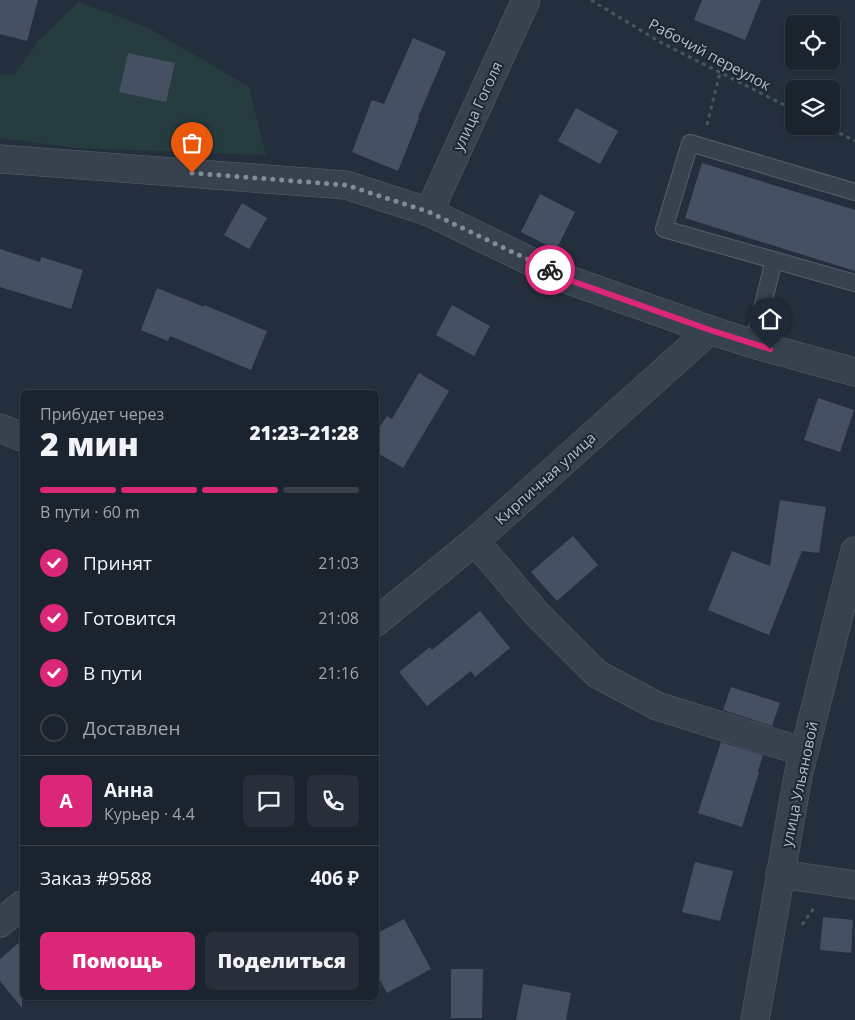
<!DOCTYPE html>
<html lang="ru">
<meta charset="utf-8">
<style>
:root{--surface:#1b232e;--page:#282f3a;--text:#f1f3f6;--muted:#a0a4aa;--line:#39404a;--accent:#db2777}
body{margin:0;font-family:"Open Sans",sans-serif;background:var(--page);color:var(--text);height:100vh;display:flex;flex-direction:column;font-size:19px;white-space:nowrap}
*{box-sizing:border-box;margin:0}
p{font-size:16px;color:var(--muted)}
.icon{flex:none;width:28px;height:28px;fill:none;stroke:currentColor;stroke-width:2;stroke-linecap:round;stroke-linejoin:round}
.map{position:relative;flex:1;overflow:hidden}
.sheet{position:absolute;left:20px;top:390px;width:359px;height:610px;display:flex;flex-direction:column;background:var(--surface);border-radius:8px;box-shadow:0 1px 4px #0004,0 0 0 1px var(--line)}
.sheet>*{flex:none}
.tools{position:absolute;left:785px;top:15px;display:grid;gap:10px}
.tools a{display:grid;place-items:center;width:55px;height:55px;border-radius:8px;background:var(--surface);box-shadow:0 1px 4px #0004,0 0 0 1px var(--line);font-size:25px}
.pin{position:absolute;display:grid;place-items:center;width:42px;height:42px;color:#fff;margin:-51px -21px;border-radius:50% 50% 50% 0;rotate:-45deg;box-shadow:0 0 5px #0007}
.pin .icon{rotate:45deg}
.courier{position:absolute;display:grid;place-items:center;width:50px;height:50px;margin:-25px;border:4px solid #db2777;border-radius:50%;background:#fff;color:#222;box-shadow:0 1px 6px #0007}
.summary em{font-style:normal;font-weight:800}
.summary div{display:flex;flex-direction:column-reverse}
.summary{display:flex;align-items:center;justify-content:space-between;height:85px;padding:0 20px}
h1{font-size:32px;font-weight:800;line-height:38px}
.bar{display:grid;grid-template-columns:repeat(4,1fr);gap:8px 5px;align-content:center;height:60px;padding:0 20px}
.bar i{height:6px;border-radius:4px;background:var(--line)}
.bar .selected{background:var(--accent)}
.bar p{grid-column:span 4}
.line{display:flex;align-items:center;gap:12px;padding:0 20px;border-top:1px solid var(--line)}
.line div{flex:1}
.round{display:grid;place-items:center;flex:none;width:52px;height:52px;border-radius:8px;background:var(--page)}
ol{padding:0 20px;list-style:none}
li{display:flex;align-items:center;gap:15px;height:55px}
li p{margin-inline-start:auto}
li .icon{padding:5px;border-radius:50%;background:var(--accent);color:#fff;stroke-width:4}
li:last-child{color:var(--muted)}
li i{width:28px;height:28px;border:2px solid var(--line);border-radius:50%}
.cta{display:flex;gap:10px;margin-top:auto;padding:10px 20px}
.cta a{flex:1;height:58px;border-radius:8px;background:var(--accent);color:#fff;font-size:20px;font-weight:800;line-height:58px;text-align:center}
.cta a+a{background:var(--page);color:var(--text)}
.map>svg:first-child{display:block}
.green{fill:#263c3f}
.building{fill:#455162}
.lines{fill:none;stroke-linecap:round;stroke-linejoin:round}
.service-casing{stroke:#565f6c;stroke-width:18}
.minor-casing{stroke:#565f6c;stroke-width:29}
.path{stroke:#44595c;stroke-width:3;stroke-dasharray:4 4;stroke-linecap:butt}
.service{stroke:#38414e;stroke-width:16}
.minor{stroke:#38414e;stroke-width:28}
.done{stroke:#828b98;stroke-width:5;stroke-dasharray:0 9}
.route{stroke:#db2777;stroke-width:6}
.labels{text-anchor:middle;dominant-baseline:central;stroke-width:4;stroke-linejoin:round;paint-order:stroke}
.street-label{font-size:15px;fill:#b4bcc9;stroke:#1d2633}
</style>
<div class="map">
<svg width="855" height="1020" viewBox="0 0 855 1020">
<rect width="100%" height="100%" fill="#242f3e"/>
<!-- green -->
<path class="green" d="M 79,2 L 147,27 L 249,87 L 266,155 L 76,148 L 0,138 L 0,74 L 14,75 L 39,40 Z"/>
<!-- building -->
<g class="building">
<path d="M 0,0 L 38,0 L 27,41 L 0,34 Z"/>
<path d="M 702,0 L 761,0 L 745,40 L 694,20 Z"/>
<path d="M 413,38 L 446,52 L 418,117 L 419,118 L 398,171 L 352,152 L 372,100 L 384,104 Z"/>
<path d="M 128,53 L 175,63 L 166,102 L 119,92 Z"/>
<path d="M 576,108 L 618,131 L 600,164 L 558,141 Z"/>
<path d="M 702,163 L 855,210 L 855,271 L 685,218 Z"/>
<path d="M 540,194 L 575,212 L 556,250 L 521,232 Z"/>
<path d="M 242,203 L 267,218 L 249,249 L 224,235 Z"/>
<path d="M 0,249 L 40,262 L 41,257 L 83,270 L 71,309 L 0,287 Z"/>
<path d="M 157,288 L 204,307 L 204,305 L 267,331 L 251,370 L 170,336 L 168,341 L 141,330 Z"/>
<path d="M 452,305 L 490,326 L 474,356 L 436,335 Z"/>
<path d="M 419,373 L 449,391 L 403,468 L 376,452 L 376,433 L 387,416 L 392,419 Z"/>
<path d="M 818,398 L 854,410 L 840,452 L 804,440 Z"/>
<path d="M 780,500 L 826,507 L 819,553 L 802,551 L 769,635 L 708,610 L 732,551 L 770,566 Z"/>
<path d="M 573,536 L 598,565 L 557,601 L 531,572 Z"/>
<path d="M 480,611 L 510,648 L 475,677 L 471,671 L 427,706 L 399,672 L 430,647 L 432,650 Z"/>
<path d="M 731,687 L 780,703 L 772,726 L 723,710 Z"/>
<path d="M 721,742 L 763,755 L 758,771 L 759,772 L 742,827 L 698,813 Z"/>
<path d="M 695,862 L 733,871 L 720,921 L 682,912 Z"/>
<path d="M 823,917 L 853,920 L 851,953 L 820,950 Z"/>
<path d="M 404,919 L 431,969 L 387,993 L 376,973 L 376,934 Z"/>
<path d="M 22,940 L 22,1008 L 0,981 L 0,959 Z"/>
<path d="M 451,969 L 483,969 L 482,1018 L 451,1018 Z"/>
<path d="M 523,984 L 571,993 L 566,1020 L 516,1020 Z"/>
</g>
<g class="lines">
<defs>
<g id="service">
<path d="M 855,192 L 690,143 L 664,229 L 855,283"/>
<path d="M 753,344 L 774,260"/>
</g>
<g id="minor">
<path d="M 0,159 L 346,185 L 429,212 L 569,280 L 710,330 L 753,344 L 855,372"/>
<path d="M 429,212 L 526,0"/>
<path d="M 0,428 L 22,437"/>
<path d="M 475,541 L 536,613 L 597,674 L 657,706 L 804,752"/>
<path d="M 376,622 L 475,541 L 710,330"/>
<path d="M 780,874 L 855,885"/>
<path d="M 0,923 L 22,905"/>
<path d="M 755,1020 L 798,776 L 855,551"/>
</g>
</defs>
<!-- service casing -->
<use href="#service" class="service-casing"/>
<!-- minor casing -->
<use href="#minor" class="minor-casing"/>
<!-- path -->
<g class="path">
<path d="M 591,0 L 660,42 L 794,110"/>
<path d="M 707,125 L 720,73"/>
<path d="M 825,126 L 855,141"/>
<path d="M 802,925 L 814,908"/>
</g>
<!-- service -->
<use href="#service" class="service"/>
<!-- minor -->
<use href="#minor" class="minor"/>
</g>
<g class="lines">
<!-- done -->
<path class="done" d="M 192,173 L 346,185 L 429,212 L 550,270"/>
<!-- route -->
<path class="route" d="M 550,270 L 569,280 L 710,330 L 770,349"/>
</g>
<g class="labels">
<!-- street labels -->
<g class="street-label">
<text transform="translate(710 54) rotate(28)">Рабочий переулок</text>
<text transform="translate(477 106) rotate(-65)">улица Гоголя</text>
<text transform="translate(545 478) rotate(-42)">Кирпичная улица</text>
<text transform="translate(799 784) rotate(-78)">улица Ульяновой</text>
</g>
</g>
</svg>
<div class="tools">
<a><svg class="icon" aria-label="locate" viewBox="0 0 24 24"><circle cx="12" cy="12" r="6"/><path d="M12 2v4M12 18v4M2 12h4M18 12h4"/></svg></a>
<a><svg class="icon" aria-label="layers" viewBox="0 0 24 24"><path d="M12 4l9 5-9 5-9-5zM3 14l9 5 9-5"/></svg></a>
</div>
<div class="pin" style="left:192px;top:173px;background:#ea580c"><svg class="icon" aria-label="bag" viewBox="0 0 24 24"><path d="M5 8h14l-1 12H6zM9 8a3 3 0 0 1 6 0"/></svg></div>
<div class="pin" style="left:770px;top:349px;background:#1f2937"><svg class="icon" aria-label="home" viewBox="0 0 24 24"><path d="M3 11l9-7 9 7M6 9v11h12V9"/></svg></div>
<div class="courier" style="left:550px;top:270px"><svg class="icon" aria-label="bike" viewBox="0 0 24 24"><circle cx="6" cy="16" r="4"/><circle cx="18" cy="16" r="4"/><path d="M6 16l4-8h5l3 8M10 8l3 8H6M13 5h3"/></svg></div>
<section class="sheet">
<div class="summary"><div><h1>2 мин</h1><p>Прибудет через</p></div><em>21:23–21:28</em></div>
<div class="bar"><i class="selected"></i><i class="selected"></i><i class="selected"></i><i></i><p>В пути · 60 m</p></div>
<ol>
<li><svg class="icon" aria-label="check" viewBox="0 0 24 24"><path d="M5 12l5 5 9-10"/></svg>Принят<p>21:03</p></li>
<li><svg class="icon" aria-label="check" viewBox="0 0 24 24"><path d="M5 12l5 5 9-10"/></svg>Готовится<p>21:08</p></li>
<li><svg class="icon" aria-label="check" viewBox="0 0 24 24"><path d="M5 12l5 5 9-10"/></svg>В пути<p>21:16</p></li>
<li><i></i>Доставлен</li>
</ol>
<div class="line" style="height:90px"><b class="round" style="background:var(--accent);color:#fff">А</b><div><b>Анна</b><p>Курьер · 4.4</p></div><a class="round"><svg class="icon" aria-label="chat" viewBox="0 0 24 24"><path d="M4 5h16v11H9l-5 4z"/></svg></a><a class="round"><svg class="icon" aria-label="phone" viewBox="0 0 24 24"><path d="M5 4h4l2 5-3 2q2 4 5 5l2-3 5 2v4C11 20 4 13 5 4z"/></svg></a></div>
<div class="line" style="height:65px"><div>Заказ #9588</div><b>406 ₽</b></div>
<div class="cta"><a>Помощь</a><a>Поделиться</a></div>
</section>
</div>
